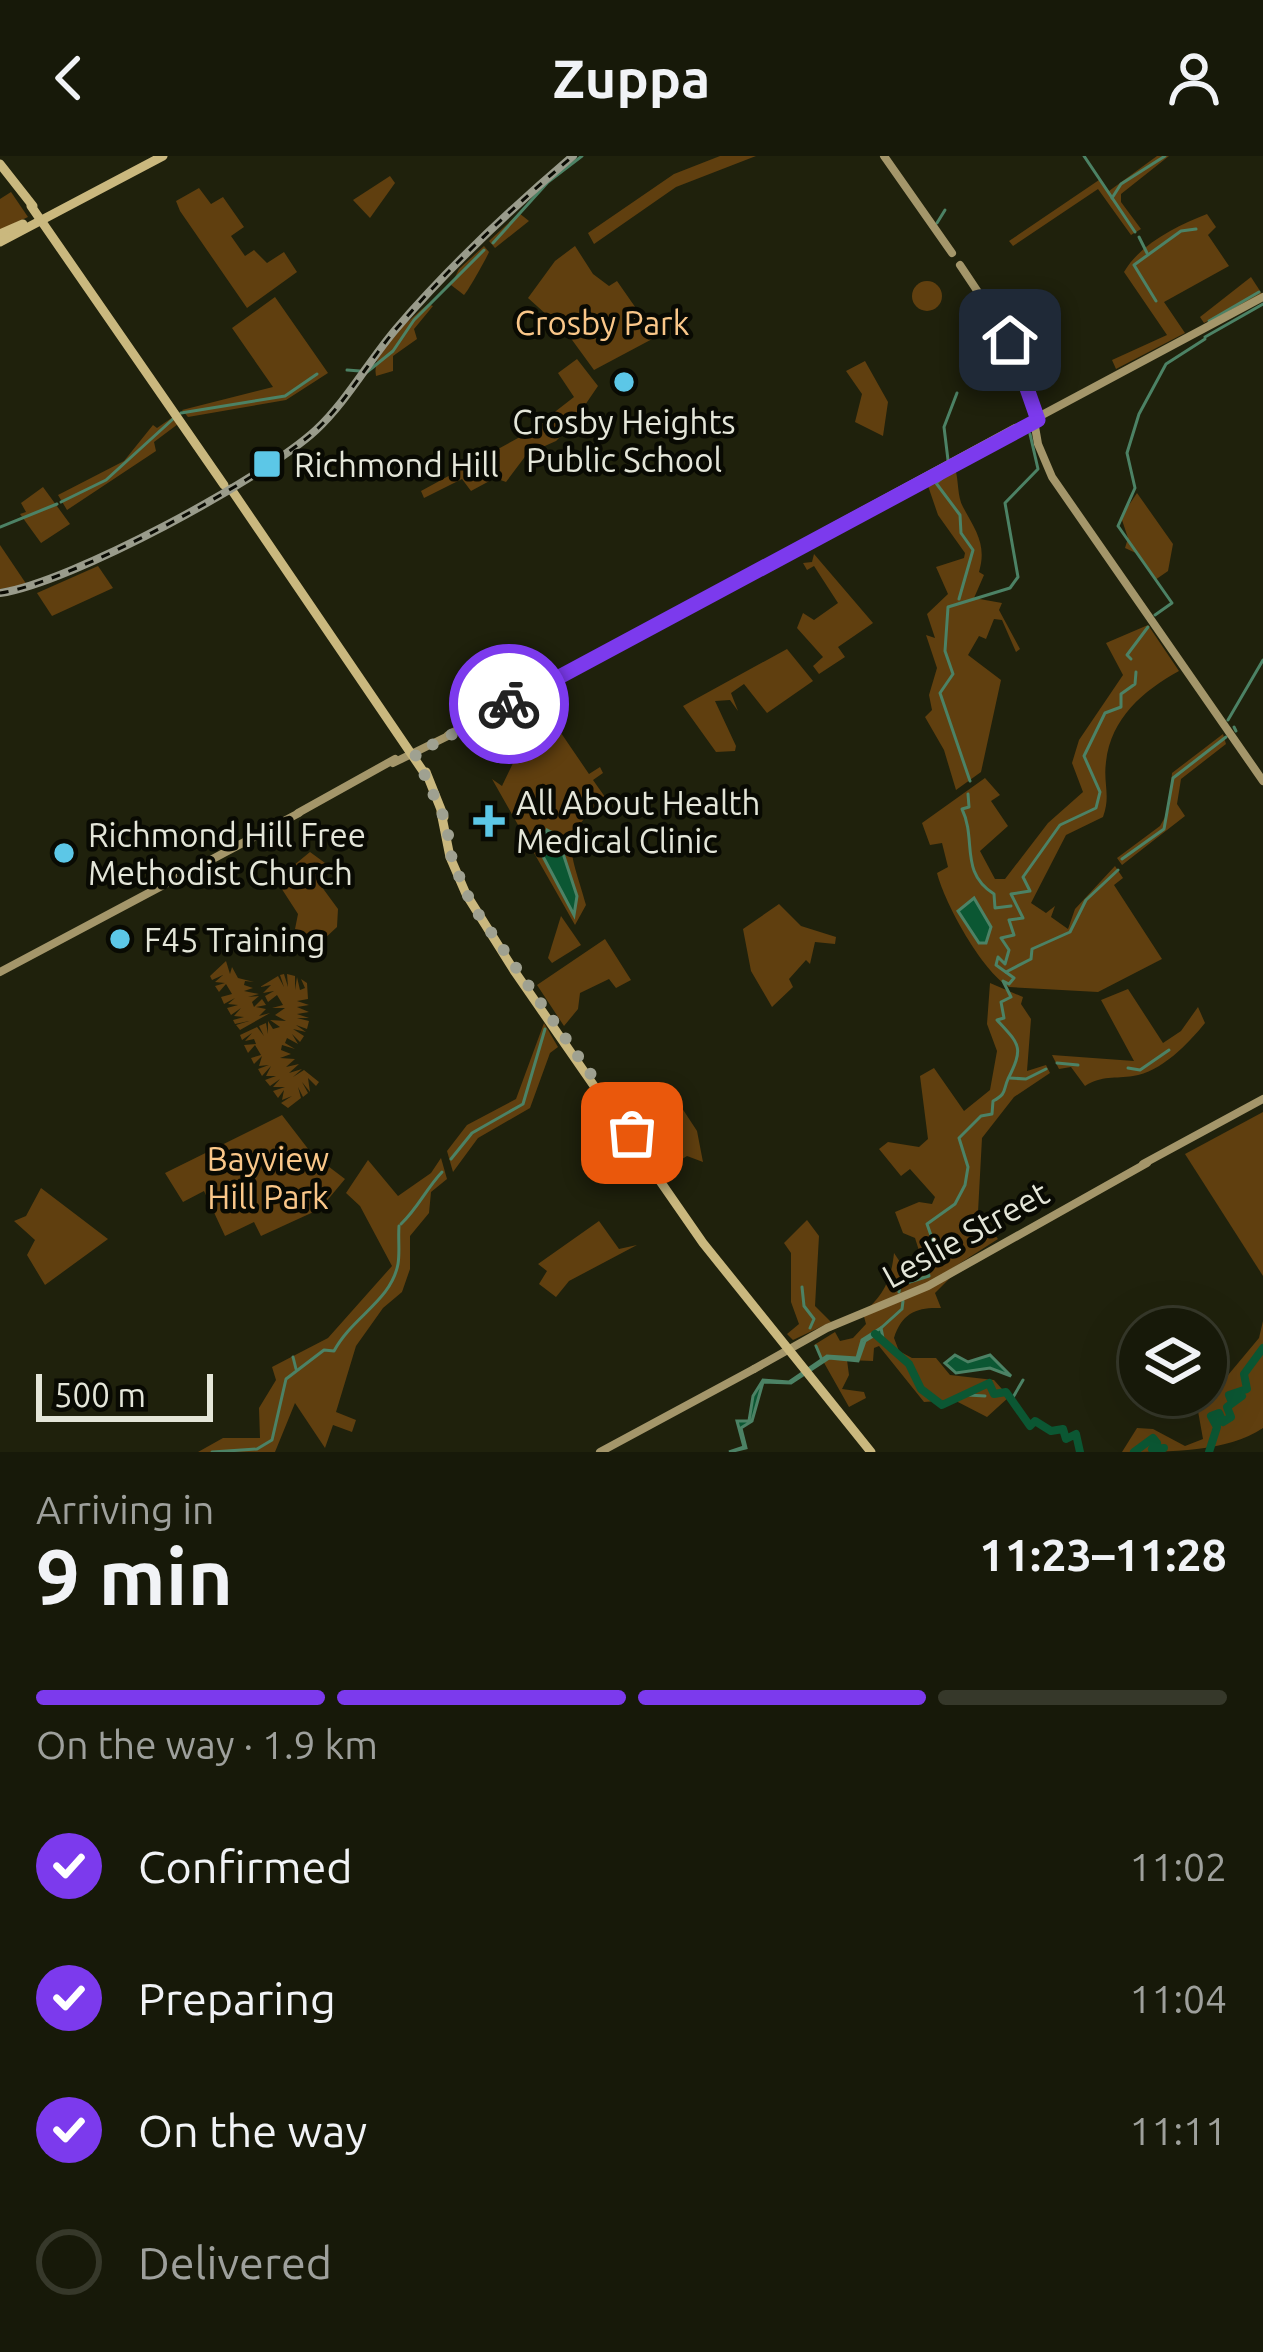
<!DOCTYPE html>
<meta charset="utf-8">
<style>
:root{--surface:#171909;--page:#202212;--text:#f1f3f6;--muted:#9ea09c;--line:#36382a;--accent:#7c3aed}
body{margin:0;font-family:Ubuntu,sans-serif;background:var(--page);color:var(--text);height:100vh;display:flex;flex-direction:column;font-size:45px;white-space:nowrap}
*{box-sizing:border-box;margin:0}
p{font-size:39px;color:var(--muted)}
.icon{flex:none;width:66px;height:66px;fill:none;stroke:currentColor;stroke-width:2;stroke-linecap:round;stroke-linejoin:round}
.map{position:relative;height:1296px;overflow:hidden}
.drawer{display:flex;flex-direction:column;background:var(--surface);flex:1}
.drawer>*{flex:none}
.fabs{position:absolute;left:1119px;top:1152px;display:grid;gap:24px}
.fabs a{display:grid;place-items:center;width:108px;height:108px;border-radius:50%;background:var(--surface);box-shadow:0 12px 48px #0002,0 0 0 3px var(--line);font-size:60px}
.scale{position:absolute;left:36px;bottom:30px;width:177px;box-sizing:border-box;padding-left:12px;border:6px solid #e4e6d9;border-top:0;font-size:33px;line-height:42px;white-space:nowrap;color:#e4e6d9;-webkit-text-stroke:9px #090a03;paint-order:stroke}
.pin{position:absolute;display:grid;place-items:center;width:102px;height:102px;color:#fff;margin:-51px;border-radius:24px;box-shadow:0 6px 18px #0006}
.courier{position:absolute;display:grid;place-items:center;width:120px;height:120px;margin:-60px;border:9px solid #7c3aed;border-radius:50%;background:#fff;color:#222;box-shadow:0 3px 15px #0007}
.head em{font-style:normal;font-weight:700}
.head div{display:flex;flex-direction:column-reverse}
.head{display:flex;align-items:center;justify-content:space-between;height:204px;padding:0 36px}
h1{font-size:78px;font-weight:700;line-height:90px}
.bar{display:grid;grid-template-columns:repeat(4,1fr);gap:18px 12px;align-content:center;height:144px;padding:0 36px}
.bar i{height:15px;border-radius:9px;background:var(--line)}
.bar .on{background:var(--accent)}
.bar p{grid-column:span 4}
ol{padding:0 36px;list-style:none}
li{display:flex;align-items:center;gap:36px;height:132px}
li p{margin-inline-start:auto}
li .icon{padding:12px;border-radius:50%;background:var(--accent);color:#fff;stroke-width:4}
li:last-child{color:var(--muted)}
li i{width:66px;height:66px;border:6px solid var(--line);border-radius:50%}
header{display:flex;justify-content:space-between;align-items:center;height:156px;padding:0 36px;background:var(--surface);font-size:54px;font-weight:700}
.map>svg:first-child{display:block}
.green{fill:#603f0f}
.water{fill:#0b5733;stroke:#4c8265;stroke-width:3}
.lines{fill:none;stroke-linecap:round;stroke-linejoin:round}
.stream{stroke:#4c8265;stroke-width:3}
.river{stroke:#0b5733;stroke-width:8}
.secondary{stroke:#a4966a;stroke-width:8}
.primary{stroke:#cab87e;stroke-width:9}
.rail-casing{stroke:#999b8b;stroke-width:8}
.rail{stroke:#090a03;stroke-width:3;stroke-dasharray:9;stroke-linecap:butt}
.done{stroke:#9fa191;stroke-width:12;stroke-dasharray:0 21.6}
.route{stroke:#7c3aed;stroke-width:15}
.poi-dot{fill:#5cc7e7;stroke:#090a03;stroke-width:4.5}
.labels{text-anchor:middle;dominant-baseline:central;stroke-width:9;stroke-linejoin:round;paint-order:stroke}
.park-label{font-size:33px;fill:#fac789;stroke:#090a03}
.poi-label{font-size:33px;fill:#e4e6d9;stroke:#090a03;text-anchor:start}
.street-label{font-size:33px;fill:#e4e6d9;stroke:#090a03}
</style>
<header><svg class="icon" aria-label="back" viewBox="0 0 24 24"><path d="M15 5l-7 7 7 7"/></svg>Zuppa<svg class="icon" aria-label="person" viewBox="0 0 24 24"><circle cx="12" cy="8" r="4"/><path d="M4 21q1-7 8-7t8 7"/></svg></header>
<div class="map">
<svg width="1263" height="1296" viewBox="0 0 1263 1296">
<rect width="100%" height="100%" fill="#1f210c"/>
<!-- green -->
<g class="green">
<path d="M 720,0 L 756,0 L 676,31 L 594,88 L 588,77 L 674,18 Z"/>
<path d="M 1157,0 L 1169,0 L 1121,38 L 1121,46 L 1141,73 L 1131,79 L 1098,33 L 1013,90 L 1009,85 L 1099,24 L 1109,35 Z"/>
<path d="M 390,20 L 395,27 L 370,62 L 353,44 Z"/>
<path d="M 199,32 L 211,48 L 223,41 L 244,71 L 231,80 L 245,100 L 254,94 L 267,107 L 284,96 L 297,116 L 247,152 L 180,55 L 176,45 Z"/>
<path d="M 11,36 L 28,61 L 0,74 L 0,43 Z"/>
<path d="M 519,57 L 529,65 L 495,92 L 489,85 Z"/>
<path d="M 1207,58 L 1216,71 L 1208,79 L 1229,110 L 1164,146 L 1185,177 L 1116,213 L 1112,204 L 1167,179 L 1124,116 C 1141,87 1177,70 1207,58 Z"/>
<path d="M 484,90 L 489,96 C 486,103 468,135 464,139 L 451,129 L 459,113 Z"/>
<path d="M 575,90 L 593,118 L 609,130 L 617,125 L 656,181 L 594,214 L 567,177 L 528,142 L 555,105 Z"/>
<path d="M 1251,121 L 1262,138 L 1204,167 L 1200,161 Z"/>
<circle cx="927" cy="140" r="15"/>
<path d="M 275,141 L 328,217 L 286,244 L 188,261 L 182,254 L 273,231 L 232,172 Z"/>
<path d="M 428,148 L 433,150 L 414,173 L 417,183 L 393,200 L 393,215 L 376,220 C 371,193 409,165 428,148 Z"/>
<path d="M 577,203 L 598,230 L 570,271 L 556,285 L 527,298 L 506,326 L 495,322 L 471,335 L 462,323 L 424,342 L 421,335 L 529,276 L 574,241 L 558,217 Z"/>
<path d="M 865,205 L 888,246 L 883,280 L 855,266 L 862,238 L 846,215 Z"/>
<path d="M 173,261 L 178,268 L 154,286 L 156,295 L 67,354 L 58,339 L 124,305 L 153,269 L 157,272 Z"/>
<path d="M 955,312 C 959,325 957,340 963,351 C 976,375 987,389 979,416 L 984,419 L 974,442 L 1002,447 L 999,454 L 1020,493 L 1016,496 L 1002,464 L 994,463 L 986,483 L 979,480 L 968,499 L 1001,524 L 981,616 L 956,634 L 944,594 L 925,561 L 932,554 L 929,539 L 937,512 L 926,479 L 935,482 L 927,458 L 948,438 L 936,411 L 964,402 L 965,397 L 938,359 L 927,327 Z"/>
<path d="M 43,331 L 70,368 L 41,387 L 20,358 L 26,356 L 21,347 Z"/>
<path d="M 1137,337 L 1173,388 L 1168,415 L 1155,424 L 1138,398 L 1125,392 L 1128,382 L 1121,361 Z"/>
<path d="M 0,389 L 27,429 L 0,433 Z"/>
<path d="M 814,398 L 873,467 L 838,491 L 845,501 L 819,518 L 813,510 L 823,501 L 797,472 L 803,457 L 814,464 L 838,447 L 814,410 L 807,414 L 803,407 L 812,406 Z"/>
<path d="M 98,410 L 113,432 L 52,460 L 37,437 Z"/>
<path d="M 1148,469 L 1179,515 C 1143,535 1111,562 1106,606 C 1103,628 1111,639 1103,661 L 1066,679 L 1031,747 L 1046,757 L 1055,750 L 1051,761 L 1068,773 L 1075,753 L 1115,710 L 1123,722 L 1114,729 L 1162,803 L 1098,836 L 1009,831 C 982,815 945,748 937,717 L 948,711 L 942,687 L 930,689 L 922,667 L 985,622 L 1000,639 L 991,645 L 1008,670 L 980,695 L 995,723 L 1005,723 L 1048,667 L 1083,636 L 1072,607 L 1079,584 L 1123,519 L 1106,487 Z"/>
<path d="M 787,493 L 813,525 L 767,557 L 744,528 L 731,537 L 738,555 L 730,544 L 715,545 L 736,590 L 735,595 L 716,596 L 683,550 Z"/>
<path d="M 544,552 L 589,618 L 600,611 L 603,617 L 593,624 L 605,641 C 558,685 570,691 586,749 L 575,769 L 492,623 L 502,630 L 514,605 L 537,597 L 524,582 L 539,566 L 535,557 Z"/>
<path d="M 1223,578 L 1226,588 L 1181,623 L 1177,648 L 1185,660 L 1122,709 L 1117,702 L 1160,670 L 1169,654 L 1172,617 Z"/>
<path d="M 310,696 L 325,707 L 316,723 L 338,753 L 337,771 L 323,784 L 295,773 L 298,758 L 276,724 Z"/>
<path d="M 779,748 L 801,770 L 836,781 L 835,788 L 815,786 L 810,808 L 806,804 L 789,823 L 793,831 L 772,851 L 751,815 L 743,773 Z"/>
<path d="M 561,760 L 581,789 L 552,807 L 548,802 Z"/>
<path d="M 605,783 L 631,824 L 616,832 L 609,823 L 580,837 L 578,853 L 564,870 L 537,829 Z"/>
<path d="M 226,805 L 230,818 L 232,811 L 238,822 L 254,826 L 245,825 L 244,829 L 253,832 L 244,835 L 259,838 L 248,841 L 259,840 L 252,846 L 254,851 L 262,843 L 266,849 L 256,851 L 266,853 L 259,860 L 270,857 L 240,874 L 236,869 L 249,865 L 235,868 L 233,864 L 244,861 L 234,860 L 241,852 L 231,859 L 227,852 L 238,849 L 228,848 L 235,842 L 224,848 L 221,841 L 232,838 L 226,828 L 219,836 L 215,830 L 225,827 L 215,826 L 223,819 L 212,824 L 210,820 Z"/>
<path d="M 284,818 L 288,831 L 287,818 L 295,820 L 295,834 L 297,821 L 300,834 L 305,832 L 301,823 L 307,827 L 308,843 L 297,845 L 309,849 L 297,851 L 309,856 L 297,858 L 309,862 L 297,862 L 309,865 L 307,873 L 296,869 L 306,876 L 293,873 L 304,880 L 300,886 L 292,878 L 298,888 L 287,882 L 285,887 L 295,893 L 282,889 L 281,894 L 291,898 L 280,902 L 295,903 L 286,911 L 299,908 L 289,917 L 302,913 L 293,921 L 304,914 L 319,926 L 316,930 L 308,922 L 310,936 L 302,926 L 308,937 L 303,941 L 298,931 L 301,942 L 288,952 L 281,947 L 292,940 L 282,944 L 284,934 L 278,942 L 273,935 L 285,931 L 273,931 L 280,923 L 270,930 L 265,924 L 276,920 L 266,920 L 271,910 L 262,920 L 258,913 L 269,909 L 259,910 L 262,900 L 254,908 L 251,902 L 261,899 L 255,889 L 248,897 L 244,889 L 256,888 L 254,883 L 245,885 L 252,877 L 242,884 L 240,879 L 257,871 L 264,880 L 259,870 L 266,867 L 268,878 L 268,865 L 273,873 L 280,871 L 270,864 L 286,865 L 275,859 L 285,852 L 272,852 L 283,849 L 277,839 L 268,846 L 265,840 L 274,835 L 263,837 L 271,829 L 260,831 L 278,820 L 284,831 L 280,819 Z"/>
<path d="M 990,827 L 1023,841 L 1021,848 L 1031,863 L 1027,915 L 1046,909 L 1050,917 L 1014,941 L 982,982 L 978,1056 L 998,1083 L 951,1113 L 951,1121 L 935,1137 L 941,1152 C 918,1151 902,1156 894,1182 L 899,1195 L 912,1202 L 936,1202 L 950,1219 L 994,1224 L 1009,1241 L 987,1261 L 954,1244 L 924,1246 L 879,1190 L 874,1192 L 873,1205 L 847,1204 L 849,1219 L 842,1233 L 864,1236 L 866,1242 L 849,1251 L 814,1189 L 835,1176 L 840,1185 L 853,1182 L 866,1168 L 863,1157 C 883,1139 891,1126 894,1097 L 902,1109 L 921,1101 L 915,1082 L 903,1077 L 895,1056 L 919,1046 L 932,1048 L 935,1041 L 910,1013 L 901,1020 L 879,993 L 888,986 L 919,991 L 928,983 L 920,920 L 934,912 L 964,955 L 990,934 L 997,895 L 987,868 Z"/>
<path d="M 1128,833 L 1163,887 L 1181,875 L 1198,851 L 1205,867 C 1188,888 1161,916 1133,920 C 1115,923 1102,919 1085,930 L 1071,911 L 1059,913 L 1052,899 L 1134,905 L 1101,844 Z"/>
<path d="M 544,867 L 558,891 L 550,897 L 530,952 L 478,982 L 453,1016 L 447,995 L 467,969 L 516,943 Z"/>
<path d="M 680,949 L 697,975 L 703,1006 L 687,1000 L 663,1015 L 638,977 Z"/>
<path d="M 1263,956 L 1263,1120 L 1185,998 Z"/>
<path d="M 282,959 L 312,998 L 345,1023 L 320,1053 L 261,1080 L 254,1066 L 225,1080 L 204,1035 L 183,1046 L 165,1017 Z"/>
<path d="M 441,1002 L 447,1023 L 431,1036 L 429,1057 L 410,1080 L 410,1113 L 402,1136 L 383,1152 L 356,1190 L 336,1256 L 356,1264 L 352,1276 L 333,1269 L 325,1292 L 295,1247 L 275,1296 L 198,1296 L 223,1282 L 260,1282 L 259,1252 L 276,1224 L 272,1211 L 328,1182 L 392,1110 L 360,1050 L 346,1037 L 368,1004 L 398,1040 L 431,1017 Z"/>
<path d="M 41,1032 L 108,1083 L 45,1129 L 27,1099 L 35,1084 L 14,1065 L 26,1060 Z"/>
<path d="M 807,1064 L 819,1080 L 815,1150 L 831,1166 L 793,1184 L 787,1178 L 799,1168 L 791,1146 L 791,1097 L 784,1087 Z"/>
<path d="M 599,1065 L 619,1093 L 637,1089 L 569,1125 L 556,1141 L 539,1128 L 547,1115 L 538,1108 Z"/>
<path d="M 1263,1165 L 1263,1272 C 1227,1296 1170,1296 1122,1296 L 1137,1272 L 1153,1273 L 1185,1290 L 1203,1283 L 1198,1255 L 1259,1182 Z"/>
</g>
<!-- water -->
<g class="water">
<path d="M 547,674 L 557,679 L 577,740 L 574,759 L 538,691 Z"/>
<path d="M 974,742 L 991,771 L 986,787 L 979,787 L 958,755 Z"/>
<path d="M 881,1172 L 883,1182 L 875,1179 L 865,1185 L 858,1205 L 829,1202 L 791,1227 L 763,1226 L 752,1265 L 741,1272 L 746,1292 L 729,1296 L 744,1291 L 737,1265 L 749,1265 L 753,1240 L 763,1224 L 789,1226 L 827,1200 L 857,1202 L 862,1184 Z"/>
<path d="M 955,1199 L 968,1206 L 990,1199 L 1011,1220 L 990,1212 L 956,1217 L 945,1207 Z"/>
</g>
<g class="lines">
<!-- stream -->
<g class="stream">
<path d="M 1084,0 L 1135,76"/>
<path d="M 1112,42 L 1121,28 L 1165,0"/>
<path d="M 937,67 L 945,54"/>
<path d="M 1139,81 L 1147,97"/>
<path d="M 493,87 L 548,26 L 582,0"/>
<path d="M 1156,145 L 1134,109 L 1181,75 L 1196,73"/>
<path d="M 1209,165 L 1259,136"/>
<path d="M 1205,181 L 1263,148"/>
<path d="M 347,214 L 360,215"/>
<path d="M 367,216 L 393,195 L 414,164 L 484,94"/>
<path d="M 181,257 L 285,240 L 317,218"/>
<path d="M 948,304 L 944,271 L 957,237"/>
<path d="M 952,314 L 936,327 L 960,359 L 961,377 L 973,394 L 959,443"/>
<path d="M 61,346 L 106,324 L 173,263"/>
<path d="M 0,371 L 57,348"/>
<path d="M 1155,459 L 1172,447 L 1118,370 L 1135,332 L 1127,297 L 1139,258 L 1166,208 L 1205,183"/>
<path d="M 1131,503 L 1127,499 L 1148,471"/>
<path d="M 1228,564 L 1263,504"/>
<path d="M 1234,571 L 1236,575"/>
<path d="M 970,625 L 940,537 L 953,518 L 945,495 L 948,451 L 1010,432 L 1018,421 L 1005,347 L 1038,313 L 1030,278"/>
<path d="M 968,638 L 969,651 L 962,653 C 977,684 959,716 994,738 L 995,752 L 1011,750"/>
<path d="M 1122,703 L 1164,673 L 1173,622 L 1226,581"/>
<path d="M 1006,816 L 1031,803 L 1032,793 L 1070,776 L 1086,744 L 1118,714"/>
<path d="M 1057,907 L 1078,909"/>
<path d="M 1128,912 L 1140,914 L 1169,894"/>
<path d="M 1010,922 L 1026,923 L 1046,913"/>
<path d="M 451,1003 L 472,977 L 523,948 L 545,873"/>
<path d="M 401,1068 C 418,1052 426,1033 442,1016"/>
<path d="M 933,1085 L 927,1068 L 955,1048 L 965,1029 L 968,1011 L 959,982 L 981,960 L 992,958 L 993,945 C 1007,938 1003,934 1008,923 C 1024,891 1020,889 997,864 L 1004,862 L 1001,846 L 1011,841 L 1003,825 L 1009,828 L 1014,822 L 996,809 L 998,801 L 1005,808 L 1009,794 L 1001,782 L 1014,779 L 1009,764 L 1023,762 L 1011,738 L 1030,735 L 1023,721 L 1060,669 L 1096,652 L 1100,636 L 1084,600 L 1105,557 L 1121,551 L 1121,538 L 1135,528 L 1136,516"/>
<path d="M 802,1131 L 804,1150 L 814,1163 L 810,1172"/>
<path d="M 899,1136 L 900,1129 L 929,1120 L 924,1101 L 932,1087"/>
<path d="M 881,1172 L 902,1153 L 903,1145"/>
<path d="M 816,1190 L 822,1204"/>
<path d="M 293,1201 L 296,1213"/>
<path d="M 968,1239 L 985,1240"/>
<path d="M 1012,1243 L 1023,1224"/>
<path d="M 212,1296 L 257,1293 L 272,1284 L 286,1223 L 324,1194 L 334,1195 C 352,1161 391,1145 398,1108 C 400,1096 398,1083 399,1070"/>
</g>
<!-- river -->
<g class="river">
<path d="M 875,1178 L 909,1208 L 921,1233 L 942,1249 L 989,1227 L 994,1238 L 1006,1236 L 1030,1270 L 1035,1265 L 1051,1275 L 1063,1273 L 1066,1283 L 1076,1278 L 1080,1296"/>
<path d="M 1134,1296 L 1153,1282 L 1157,1287 L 1152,1293 L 1164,1292 L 1157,1296"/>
<path d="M 1209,1296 L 1217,1271 L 1211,1260 L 1219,1257 L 1223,1266 L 1231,1261 L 1227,1251 L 1242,1240 L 1231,1244 L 1229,1239 L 1247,1233 L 1244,1218 L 1263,1192"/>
</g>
<!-- secondary -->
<g class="secondary">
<path d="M 884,0 L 952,97"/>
<path d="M 960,109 L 1014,190 L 1030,237"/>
<path d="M 1029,236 L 1038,288 L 1052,321 L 1263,625"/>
<path d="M 1012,275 L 1263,141"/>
<path d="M 827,374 L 1015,272"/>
<path d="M 758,412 L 829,373"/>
<path d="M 448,579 L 757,412"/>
<path d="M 393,607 L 450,579"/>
<path d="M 298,657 L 395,603"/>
<path d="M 0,816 L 299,657"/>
<path d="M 1143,1008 L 1263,943"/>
<path d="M 754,1213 L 827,1172 L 928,1130 L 1147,1007"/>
<path d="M 600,1296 L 754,1213"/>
</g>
<!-- primary -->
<g class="primary">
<path d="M 0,8 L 33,50"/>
<path d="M 31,50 L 224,329"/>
<path d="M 0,78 L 23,68"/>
<path d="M 0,86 L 163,0"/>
<path d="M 231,333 L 427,621"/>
<path d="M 426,616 L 444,661"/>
<path d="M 441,656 L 450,701 L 466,738 L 515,816 L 703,1087 L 871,1296"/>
</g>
<defs>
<path id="rail" d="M 0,437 C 70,427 263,323 316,274 C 347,245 368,206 396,173 C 448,112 512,52 573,0"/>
</defs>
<!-- rail casing -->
<use href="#rail" class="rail-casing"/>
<!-- rail -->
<use href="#rail" class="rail"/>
</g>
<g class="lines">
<!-- done -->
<path class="done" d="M 509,548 L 415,598 L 446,666 L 452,704 L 472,749 L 632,977"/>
<!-- route -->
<path class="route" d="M 509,548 L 1038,264 L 1010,184"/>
</g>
<!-- markers -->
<g class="poi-dot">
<circle cx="624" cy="226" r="12"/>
<rect x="252" y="293" width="30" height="30" rx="6"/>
<path d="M483 647h12v12h12v12h-12v12h-12v-12h-12v-12h12z"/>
<circle cx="64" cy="697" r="12"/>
<circle cx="120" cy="783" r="12"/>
</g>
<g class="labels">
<!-- park labels -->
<g class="park-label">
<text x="602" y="166">Crosby Park</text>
<text x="268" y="1002">Bayview<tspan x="268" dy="38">Hill Park</tspan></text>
</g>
<!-- poi labels -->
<g class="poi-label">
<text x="624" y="265" text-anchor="middle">Crosby Heights<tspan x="624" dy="38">Public School</tspan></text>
<text x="294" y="308">Richmond Hill</text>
<text x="516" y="646">All About Health<tspan x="516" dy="38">Medical Clinic</tspan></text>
<text x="88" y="678">Richmond Hill Free<tspan x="88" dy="38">Methodist Church</tspan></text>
<text x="144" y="783">F45 Training</text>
</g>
<!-- street labels -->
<g class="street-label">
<text transform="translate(965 1078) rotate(-29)">Leslie Street</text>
</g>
</g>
</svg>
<div class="fabs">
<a><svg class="icon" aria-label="layers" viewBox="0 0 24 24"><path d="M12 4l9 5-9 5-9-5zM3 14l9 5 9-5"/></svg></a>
</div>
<div class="scale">500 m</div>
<div class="pin" style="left:632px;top:977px;background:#ea580c"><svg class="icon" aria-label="bag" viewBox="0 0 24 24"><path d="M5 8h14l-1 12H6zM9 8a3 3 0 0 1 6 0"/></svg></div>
<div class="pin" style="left:1010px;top:184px;background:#1f2937"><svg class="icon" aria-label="home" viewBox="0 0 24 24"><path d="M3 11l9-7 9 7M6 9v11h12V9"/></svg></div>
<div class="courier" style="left:509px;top:548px"><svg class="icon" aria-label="bike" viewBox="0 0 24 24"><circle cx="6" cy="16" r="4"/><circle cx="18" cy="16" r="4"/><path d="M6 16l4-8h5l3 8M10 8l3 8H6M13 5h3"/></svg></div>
</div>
<section class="drawer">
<div class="head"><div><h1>9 min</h1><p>Arriving in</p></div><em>11:23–11:28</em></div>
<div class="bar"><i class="on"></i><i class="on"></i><i class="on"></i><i></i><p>On the way · 1.9 km</p></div>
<ol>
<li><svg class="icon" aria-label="check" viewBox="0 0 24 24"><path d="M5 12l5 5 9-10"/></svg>Confirmed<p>11:02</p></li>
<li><svg class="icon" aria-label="check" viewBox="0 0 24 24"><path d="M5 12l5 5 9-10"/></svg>Preparing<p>11:04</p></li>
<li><svg class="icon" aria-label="check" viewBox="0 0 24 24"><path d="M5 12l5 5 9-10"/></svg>On the way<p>11:11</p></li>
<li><i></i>Delivered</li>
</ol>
</section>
